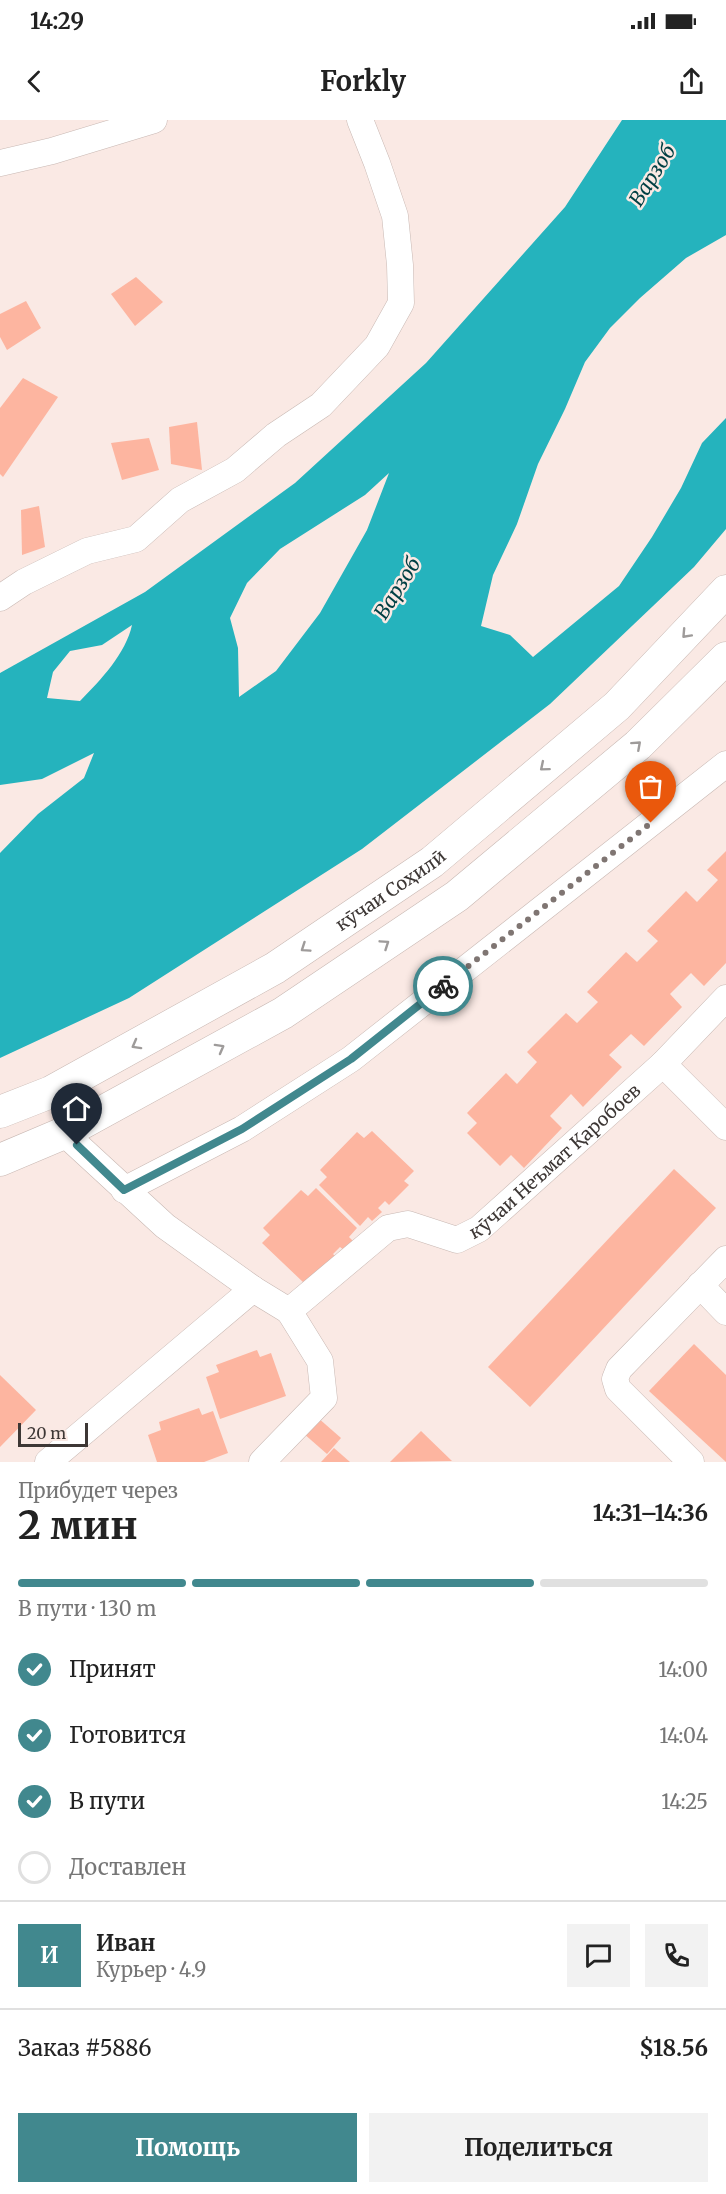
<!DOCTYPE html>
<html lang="ru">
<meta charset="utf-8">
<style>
:root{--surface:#fff;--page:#f2f2f2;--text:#222;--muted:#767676;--line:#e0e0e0;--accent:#41888e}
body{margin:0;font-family:Merriweather,serif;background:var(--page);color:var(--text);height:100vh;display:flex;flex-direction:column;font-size:22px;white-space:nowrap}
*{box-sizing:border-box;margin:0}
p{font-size:20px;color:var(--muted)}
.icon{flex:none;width:33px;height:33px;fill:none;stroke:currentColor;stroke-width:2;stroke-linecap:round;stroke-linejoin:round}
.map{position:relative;height:1342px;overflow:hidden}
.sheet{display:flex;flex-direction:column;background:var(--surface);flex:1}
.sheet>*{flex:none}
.scale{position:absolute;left:18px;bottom:15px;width:70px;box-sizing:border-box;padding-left:6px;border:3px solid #3d3735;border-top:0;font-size:16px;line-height:21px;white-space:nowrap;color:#3d3735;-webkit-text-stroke:4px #fae9e4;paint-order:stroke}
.pin{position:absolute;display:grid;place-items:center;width:51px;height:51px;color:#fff;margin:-62px -26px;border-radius:50% 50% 50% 0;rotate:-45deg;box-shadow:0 0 6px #0007}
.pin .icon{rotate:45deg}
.courier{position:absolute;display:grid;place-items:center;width:60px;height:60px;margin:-30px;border:4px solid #41888e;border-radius:50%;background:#fff;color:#222;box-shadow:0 2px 8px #0007}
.overview em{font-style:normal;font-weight:700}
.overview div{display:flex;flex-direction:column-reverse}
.overview{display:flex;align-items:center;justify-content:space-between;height:102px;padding:0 18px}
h1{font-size:39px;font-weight:700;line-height:45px}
.bar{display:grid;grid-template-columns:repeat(4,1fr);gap:9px 6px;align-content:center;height:72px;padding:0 18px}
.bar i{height:8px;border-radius:4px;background:var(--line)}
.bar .active{background:var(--accent)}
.bar p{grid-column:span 4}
.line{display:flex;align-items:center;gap:15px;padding:0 18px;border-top:2px solid var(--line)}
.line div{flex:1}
.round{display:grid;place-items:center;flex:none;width:63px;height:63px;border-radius:0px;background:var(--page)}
ol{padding:0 18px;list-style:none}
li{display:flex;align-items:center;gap:18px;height:66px}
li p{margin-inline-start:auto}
li .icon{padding:6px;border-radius:50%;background:var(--accent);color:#fff;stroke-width:4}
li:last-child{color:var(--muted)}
li i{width:33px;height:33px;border:3px solid var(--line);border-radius:50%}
.action{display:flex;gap:12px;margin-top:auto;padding:12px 18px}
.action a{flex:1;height:69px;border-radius:0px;background:var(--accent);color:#fff;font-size:24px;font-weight:700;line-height:69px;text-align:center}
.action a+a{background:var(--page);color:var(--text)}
.status{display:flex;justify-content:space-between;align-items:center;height:42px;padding:0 30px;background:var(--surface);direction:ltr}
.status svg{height:16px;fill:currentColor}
header{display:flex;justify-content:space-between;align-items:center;height:78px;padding:0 18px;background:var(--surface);font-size:27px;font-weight:700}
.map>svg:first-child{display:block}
.water{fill:#25b3bd;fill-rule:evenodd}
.building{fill:#fdb5a0}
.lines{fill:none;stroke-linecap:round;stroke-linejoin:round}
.minor-casing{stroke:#c8b8b3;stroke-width:27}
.major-casing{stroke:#c8b8b3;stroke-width:33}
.minor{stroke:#fff;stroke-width:26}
.major{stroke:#fff;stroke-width:32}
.oneway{stroke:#9e9b9a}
.done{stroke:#7f7572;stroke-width:6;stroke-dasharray:0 10.8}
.route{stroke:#41888e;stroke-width:8}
.labels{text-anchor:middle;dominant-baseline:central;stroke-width:5;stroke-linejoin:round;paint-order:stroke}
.street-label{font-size:18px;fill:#3d3735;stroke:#fae9e4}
.water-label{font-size:20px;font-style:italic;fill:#014044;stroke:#fae9e4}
</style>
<div class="status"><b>14:29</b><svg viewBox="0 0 49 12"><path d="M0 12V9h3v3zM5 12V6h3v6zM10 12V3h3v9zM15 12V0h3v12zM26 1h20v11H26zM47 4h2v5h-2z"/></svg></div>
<header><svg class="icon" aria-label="back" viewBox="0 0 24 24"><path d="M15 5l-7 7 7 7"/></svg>Forkly<svg class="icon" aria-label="share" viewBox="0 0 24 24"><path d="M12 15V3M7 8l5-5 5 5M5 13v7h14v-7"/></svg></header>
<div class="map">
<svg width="726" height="1342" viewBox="0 0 726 1342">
<rect width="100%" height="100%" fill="#fae9e4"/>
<!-- water -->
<path class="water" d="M 622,0 L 726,0 L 726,115 L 686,138 L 640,178 L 610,208 L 585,242 L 565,289 L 538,344 L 517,404 L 493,455 L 481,506 L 510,515 L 533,537 L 619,466 L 652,417 L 681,368 L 702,323 L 726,298 L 726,409 L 694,447 L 550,584 L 362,729 L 129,878 L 0,938 L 0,733 L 38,694 L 84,658 L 94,633 L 42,659 L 0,665 L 0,553 L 145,472 L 295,363 L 426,243 L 565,87 ZM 389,353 L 367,410 L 320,493 L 276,551 L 239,577 L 238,528 L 230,498 L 247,463 L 280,429 L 365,375 ZM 132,505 C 126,533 101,560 80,581 L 47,578 L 53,552 L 70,531 L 102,525 Z"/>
<!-- building -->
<g class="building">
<path d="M 136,157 L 163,182 L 135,206 L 111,174 Z"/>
<path d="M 26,181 L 41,208 L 7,230 L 0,217 L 0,194 Z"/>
<path d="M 23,258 L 58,277 L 3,357 L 0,354 L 0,288 Z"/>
<path d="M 197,302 L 202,350 L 171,344 L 169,307 Z"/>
<path d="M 149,318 L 159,350 L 122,360 L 111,323 Z"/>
<path d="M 39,386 L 45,427 L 22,435 L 21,390 Z"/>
<path d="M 726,731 L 726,843 L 704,866 L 691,853 L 670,874 L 682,887 L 644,926 L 631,914 L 609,935 L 622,947 L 583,987 L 571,974 L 550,996 L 562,1008 L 524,1048 L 511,1035 L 500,1046 L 467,1013 L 477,1003 L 467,993 L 506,953 L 517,964 L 537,942 L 527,932 L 566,893 L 577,903 L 598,882 L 587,872 L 626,832 L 637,842 L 658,821 L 647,811 L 686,771 L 697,782 L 718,760 L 707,750 Z"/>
<path d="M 372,1011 L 414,1051 L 404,1061 L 409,1065 L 389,1085 L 385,1081 L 378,1088 L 382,1092 L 372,1101 L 368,1097 L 360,1106 L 319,1065 L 327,1057 L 320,1050 L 357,1012 L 364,1018 Z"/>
<path d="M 674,1049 L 716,1088 L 530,1287 L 488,1247 Z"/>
<path d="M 316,1068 L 357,1108 L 349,1117 L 353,1121 L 344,1130 L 340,1127 L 333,1134 L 337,1138 L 318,1158 L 313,1154 L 304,1163 L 262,1123 L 270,1115 L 263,1108 L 301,1070 L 308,1076 Z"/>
<path d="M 694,1224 L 726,1255 L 726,1342 L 649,1271 Z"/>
<path d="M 257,1230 L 260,1237 L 271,1233 L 286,1276 L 220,1299 L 206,1257 L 219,1252 L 216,1245 Z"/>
<path d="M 0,1255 L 36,1290 L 0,1327 Z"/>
<path d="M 199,1288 L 202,1295 L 213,1291 L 228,1333 L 204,1342 L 157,1342 L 148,1315 L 161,1310 L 159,1302 Z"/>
<path d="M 317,1297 L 341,1318 L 327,1334 L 303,1313 Z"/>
<path d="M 421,1311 L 452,1341 L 390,1342 Z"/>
<path d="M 334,1328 L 350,1342 L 321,1342 Z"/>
</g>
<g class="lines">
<defs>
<g id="minor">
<path d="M 0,43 L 52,31 L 154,0"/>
<path d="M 0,478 L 24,462 L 87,431 L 136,419 L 180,380 L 235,350 L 276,315 L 321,285 L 377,226 L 401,183 L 400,145 L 395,96 L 377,43 L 360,0"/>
<path d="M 663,944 L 726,1007"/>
<path id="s1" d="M 64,1013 L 165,1106 L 253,1169 L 289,1191 L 388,1108 L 408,1104 L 457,1120 L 479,1109 L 663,944 L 726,878"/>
<path d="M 124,1070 L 242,1009 L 351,939 L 726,644"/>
<path d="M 700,1165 L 726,1192"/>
<path d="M 48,1342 L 253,1169"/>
<path d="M 262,1342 L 324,1278 L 320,1241 L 289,1191"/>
<path d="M 691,1342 L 618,1269 L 615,1259 L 619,1249 L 726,1139"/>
</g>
<g id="major">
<path id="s2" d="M 0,992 L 51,972 L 275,848 L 432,742 L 617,586 L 726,471"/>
<path d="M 0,1040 L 64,1013 L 283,893 L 457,776 L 638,625 L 726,538"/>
</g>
</defs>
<!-- minor casing -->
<use href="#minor" class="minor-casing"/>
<!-- major casing -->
<use href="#major" class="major-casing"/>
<!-- minor -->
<use href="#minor" class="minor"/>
<!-- major -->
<use href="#major" class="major"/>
</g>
<!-- one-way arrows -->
<defs><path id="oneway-chevron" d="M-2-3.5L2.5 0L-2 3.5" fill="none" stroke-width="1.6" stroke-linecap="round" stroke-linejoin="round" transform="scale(1.5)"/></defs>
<g class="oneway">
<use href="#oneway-chevron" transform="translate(686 514) rotate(133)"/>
<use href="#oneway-chevron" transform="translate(637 625) rotate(-42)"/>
<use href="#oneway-chevron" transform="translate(544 647) rotate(140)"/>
<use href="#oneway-chevron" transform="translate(385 824) rotate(-34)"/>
<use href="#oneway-chevron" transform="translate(305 828) rotate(146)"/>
<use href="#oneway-chevron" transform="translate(136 925) rotate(151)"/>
<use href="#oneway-chevron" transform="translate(220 928) rotate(-29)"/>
</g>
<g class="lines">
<!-- done -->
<path class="done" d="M 443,866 L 651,703"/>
<!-- route -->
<path class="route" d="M 77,1025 L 124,1070 L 242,1009 L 351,939 L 443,866"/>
</g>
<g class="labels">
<!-- street labels -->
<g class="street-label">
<text stroke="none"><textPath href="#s2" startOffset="450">кӯчаи Соҳилӣ</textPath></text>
<text stroke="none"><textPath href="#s1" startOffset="615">кӯчаи Неъмат Қаробоев</textPath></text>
</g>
<!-- water labels -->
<g class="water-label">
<text transform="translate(652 55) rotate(-58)">Варзоб</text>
<text transform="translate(397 468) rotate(-58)">Варзоб</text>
</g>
</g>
</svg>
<div class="scale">20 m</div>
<div class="pin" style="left:651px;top:703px;background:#ea580c"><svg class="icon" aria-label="bag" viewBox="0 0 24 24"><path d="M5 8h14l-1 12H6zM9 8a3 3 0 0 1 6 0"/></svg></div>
<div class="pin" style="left:77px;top:1025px;background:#1f2937"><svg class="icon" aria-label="home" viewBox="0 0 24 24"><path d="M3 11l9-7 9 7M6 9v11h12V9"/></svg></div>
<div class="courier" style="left:443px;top:866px"><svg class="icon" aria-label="bike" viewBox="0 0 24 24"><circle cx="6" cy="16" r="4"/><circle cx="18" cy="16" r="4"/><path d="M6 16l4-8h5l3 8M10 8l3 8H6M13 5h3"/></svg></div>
</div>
<section class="sheet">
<div class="overview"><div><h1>2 мин</h1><p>Прибудет через</p></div><em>14:31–14:36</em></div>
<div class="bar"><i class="active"></i><i class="active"></i><i class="active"></i><i></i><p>В пути · 130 m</p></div>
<ol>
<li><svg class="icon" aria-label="check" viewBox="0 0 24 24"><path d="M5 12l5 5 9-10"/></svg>Принят<p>14:00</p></li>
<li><svg class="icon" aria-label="check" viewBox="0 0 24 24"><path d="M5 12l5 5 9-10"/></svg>Готовится<p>14:04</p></li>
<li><svg class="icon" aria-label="check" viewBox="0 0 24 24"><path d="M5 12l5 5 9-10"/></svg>В пути<p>14:25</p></li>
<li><i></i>Доставлен</li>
</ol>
<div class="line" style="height:108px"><b class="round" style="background:var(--accent);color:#fff">И</b><div><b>Иван</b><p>Курьер · 4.9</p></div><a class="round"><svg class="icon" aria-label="chat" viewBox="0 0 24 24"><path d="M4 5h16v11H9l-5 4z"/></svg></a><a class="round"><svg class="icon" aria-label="phone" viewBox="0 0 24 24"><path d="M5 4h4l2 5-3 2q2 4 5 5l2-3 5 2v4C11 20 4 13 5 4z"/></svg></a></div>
<div class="line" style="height:78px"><div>Заказ #5886</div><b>$18.56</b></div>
<div class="action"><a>Помощь</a><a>Поделиться</a></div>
</section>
